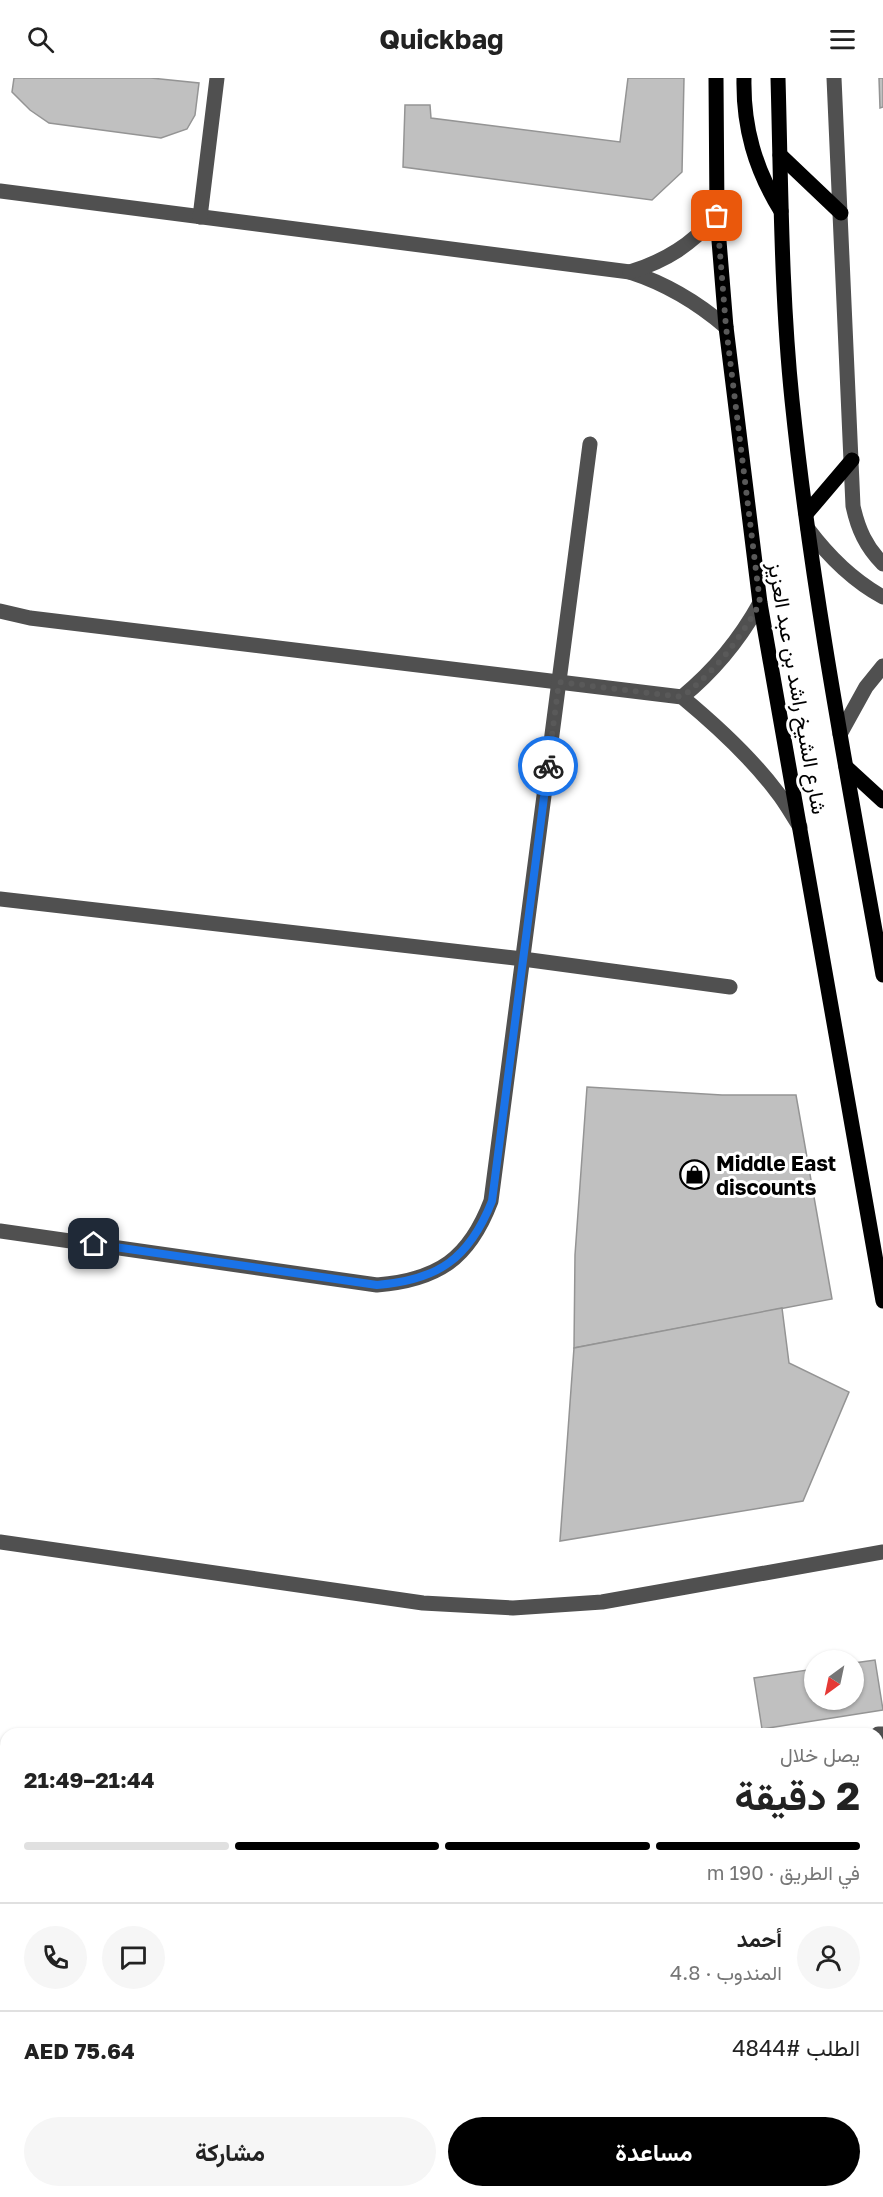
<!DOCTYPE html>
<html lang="ar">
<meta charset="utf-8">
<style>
:root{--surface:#fff;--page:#f6f6f6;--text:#222;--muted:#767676;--line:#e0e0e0;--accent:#000}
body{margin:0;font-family:"Golos Text",Vazirmatn,sans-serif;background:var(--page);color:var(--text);direction:rtl;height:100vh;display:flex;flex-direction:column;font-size:22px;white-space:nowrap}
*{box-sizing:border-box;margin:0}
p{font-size:20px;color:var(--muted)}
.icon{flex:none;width:33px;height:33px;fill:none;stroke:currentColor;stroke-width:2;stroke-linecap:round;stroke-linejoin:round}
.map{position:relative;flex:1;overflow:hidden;direction:ltr}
.sheet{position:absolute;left:0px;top:1650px;width:884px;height:470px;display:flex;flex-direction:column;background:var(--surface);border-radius:18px 18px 0 0;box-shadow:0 2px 4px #0004;direction:rtl}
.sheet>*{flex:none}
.needle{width:39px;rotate:213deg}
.fabs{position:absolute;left:804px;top:1572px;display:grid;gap:12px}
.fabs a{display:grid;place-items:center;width:60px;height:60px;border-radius:50%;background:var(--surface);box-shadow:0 2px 4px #0004;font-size:30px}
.pin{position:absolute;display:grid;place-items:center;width:51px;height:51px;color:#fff;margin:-26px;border-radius:12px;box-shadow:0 3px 9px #0006}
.courier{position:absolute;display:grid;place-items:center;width:60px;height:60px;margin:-30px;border:4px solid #1a73e8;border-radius:50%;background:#fff;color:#222;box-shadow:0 2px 8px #0007}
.overview em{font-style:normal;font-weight:700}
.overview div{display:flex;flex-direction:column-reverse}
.overview{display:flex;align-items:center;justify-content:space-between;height:102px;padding:0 24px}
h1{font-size:39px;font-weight:700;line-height:45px}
.bar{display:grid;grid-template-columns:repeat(4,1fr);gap:9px 6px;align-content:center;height:72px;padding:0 24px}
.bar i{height:8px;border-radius:4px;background:var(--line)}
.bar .selected{background:var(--accent)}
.bar p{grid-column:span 4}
.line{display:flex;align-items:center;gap:15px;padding:0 24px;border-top:2px solid var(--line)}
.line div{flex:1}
.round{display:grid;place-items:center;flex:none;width:63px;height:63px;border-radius:32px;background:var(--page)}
.button{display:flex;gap:12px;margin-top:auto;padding:12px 24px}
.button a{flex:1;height:69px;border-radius:36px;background:var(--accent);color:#fff;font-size:24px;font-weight:700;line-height:69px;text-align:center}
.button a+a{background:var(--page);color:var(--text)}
header{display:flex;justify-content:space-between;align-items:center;height:78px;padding:0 24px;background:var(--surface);font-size:27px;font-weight:700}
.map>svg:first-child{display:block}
.building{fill:#c0c0c0;stroke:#949494;stroke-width:1.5}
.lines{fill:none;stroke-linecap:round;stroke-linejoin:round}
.minor-tunnel{stroke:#d9d9d9;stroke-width:15;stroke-dasharray:15 8;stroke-linecap:butt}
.minor{stroke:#505050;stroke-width:15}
.major{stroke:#000;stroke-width:15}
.done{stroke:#595959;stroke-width:6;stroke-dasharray:0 10.8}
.route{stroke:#1a73e8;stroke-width:8}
.labels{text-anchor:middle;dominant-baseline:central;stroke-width:6;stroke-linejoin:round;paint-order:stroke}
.street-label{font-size:21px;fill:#000;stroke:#fff}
.poi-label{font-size:21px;font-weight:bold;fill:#000;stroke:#fff;text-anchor:start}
</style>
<header><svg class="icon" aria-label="menu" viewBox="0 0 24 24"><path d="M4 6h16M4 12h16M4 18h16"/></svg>Quickbag<svg class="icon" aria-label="search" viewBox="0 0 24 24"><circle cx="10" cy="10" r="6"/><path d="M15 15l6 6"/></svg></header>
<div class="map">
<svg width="883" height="2119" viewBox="0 0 883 2119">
<rect width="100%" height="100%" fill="#fff"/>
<!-- building -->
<g class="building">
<path d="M 14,0 L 151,0 L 199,5 L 195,37 L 187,51 L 161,60 L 49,45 L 30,32 L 12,14 Z"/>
<path d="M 628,0 L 684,0 L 682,94 L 652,122 L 403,89 L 405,27 L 430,27 L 431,40 L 620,64 Z"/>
<path d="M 879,0 L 883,0 L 883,29 L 880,30 Z"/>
<path d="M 587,1009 L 722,1017 L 796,1017 L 832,1221 L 574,1270 L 575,1177 Z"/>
<path d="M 782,1230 L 789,1285 L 849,1314 L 803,1423 L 560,1463 L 574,1270 Z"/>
<path d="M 875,1582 L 883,1632 L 762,1651 L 754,1600 L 814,1591 L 814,1622 L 854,1622 L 854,1585 Z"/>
<path d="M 878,1696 L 883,1722 L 883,1847 L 878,1848 Z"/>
<path d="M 883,1940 L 883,2070 L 878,2070 L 878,1941 Z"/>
<path d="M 883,2098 L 883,2119 L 837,2119 L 836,2114 L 878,2114 L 878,2099 Z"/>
<path d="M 166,2114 L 306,2114 L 308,2119 L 168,2119 Z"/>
</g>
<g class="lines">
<!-- minor-tunnel -->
<path class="minor-tunnel" d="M 878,1803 L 883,1802"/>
<!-- minor -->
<g class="minor">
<path d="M 834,0 L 853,428 C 858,451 866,469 883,486"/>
<path d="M 0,113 L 630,194 C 667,206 697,224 726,249"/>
<path d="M 200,139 L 217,0"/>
<path d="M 630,194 C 668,182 690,167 717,138"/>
<path d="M 808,451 C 829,479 852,502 883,519"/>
<path d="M 0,533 L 30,540 L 682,619 C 717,648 750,678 777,714 C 786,725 792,737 800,749"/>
<path d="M 682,619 C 715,592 739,563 760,525"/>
<path d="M 840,656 L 866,609 L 883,588"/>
<path d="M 0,821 L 523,881 L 730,909"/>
<path d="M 0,1153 L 377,1207 C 438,1202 469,1181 491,1123 L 590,366"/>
<path d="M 0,1464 L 423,1525 L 513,1530 L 602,1524 L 883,1474"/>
<path d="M 878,1656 L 883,1656"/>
<path d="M 0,1841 L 6,1859"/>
<path d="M 94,2114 L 96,2119"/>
<path d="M 149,2114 L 151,2119"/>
<path d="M 319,2114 L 321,2119"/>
<path d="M 559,2114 L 560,2119"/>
<path d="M 798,2114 L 799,2119"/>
</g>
<!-- major -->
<g class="major">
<path d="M 716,0 L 717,138 L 726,249 L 760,525 L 883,1223"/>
<path d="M 744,0 C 743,49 755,91 781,133"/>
<path d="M 778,0 C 781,107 781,215 792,322 C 812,516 849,706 883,897"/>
<path d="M 780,77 L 841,135"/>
<path d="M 806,436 L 852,382"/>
<path d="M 846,689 L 883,723"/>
</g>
</g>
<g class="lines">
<!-- done -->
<path class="done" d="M 548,688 L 559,604 L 682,619 C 717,591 738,564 760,525 L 726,249 L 717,138"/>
<!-- route -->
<path class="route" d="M 94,1166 L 377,1207 C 438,1202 469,1181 492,1123 L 548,688"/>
</g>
<!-- icons -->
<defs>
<symbol id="shop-ring" viewBox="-11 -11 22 22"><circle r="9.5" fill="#fff" stroke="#000" stroke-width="1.5"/><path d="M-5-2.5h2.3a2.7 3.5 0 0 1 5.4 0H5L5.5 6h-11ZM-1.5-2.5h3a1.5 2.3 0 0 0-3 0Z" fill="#000"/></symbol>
</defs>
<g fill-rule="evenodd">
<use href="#shop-ring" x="678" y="1080" width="33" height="33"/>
</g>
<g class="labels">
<!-- street labels -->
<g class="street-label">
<text transform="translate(798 610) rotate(80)">شارع الشيخ راشد بن عبد العزيز</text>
</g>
<!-- poi labels -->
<g class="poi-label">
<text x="716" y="1085">Middle East<tspan x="716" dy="24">discounts</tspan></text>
</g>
</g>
</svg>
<div class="fabs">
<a><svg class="needle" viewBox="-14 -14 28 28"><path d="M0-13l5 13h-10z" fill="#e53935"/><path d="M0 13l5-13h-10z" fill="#767676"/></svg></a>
</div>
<div class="pin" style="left:717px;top:138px;background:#ea580c"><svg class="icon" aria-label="bag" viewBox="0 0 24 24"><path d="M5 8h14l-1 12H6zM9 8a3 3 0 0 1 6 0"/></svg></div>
<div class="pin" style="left:94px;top:1166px;background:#1f2937"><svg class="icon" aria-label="home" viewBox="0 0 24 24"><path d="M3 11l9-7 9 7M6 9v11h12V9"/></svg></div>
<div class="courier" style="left:548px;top:688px"><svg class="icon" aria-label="bike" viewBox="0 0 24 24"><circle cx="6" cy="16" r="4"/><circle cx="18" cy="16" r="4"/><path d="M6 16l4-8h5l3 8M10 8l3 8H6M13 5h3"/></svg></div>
<section class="sheet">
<div class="overview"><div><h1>2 دقيقة</h1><p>يصل خلال</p></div><em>21:44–21:49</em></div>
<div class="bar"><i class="selected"></i><i class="selected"></i><i class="selected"></i><i></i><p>في الطريق · 190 m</p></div>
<div class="line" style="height:108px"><a class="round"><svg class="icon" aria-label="person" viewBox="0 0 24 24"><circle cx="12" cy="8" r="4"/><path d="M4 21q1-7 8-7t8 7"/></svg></a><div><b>أحمد</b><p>المندوب · 4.8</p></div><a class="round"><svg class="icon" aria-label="chat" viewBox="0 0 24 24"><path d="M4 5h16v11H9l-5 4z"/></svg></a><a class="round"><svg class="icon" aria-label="phone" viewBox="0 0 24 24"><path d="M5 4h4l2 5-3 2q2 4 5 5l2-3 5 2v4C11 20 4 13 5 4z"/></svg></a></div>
<div class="line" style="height:78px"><div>الطلب #4844</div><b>AED 75.64</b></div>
<div class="button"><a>مساعدة</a><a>مشاركة</a></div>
</section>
</div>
